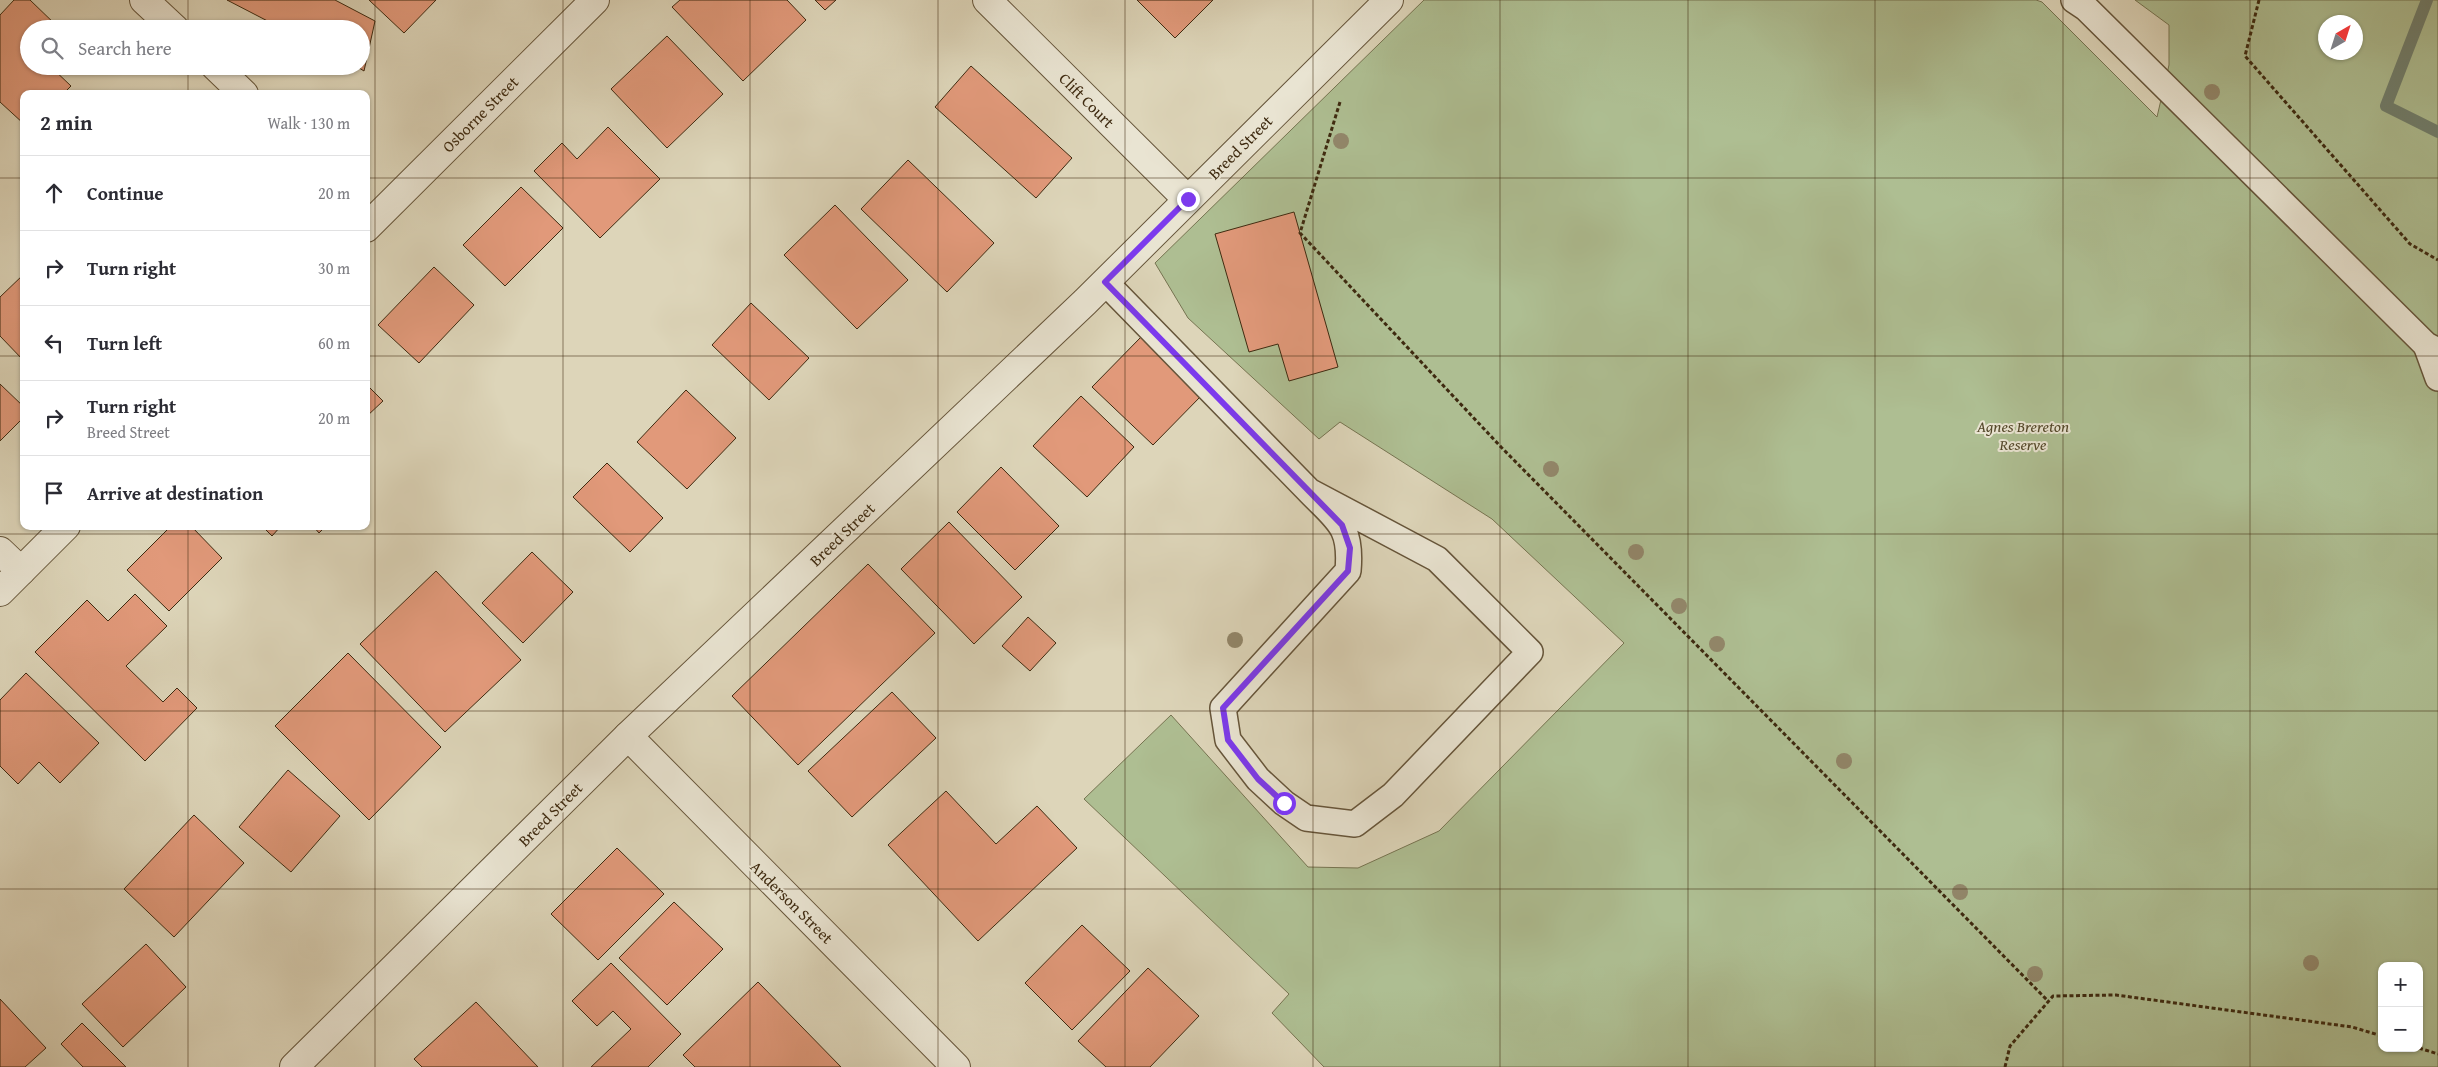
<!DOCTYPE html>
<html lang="en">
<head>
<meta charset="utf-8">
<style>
  :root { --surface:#fff; --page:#f2f2f3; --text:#2b2b33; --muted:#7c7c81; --line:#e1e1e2 }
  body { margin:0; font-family:"Gentium Book Plus",serif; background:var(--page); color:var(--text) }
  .controls { position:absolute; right:15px; bottom:15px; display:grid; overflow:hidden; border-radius:10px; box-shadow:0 1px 4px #0004 }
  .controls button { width:45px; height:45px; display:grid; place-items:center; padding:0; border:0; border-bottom:1px solid var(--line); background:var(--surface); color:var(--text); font:25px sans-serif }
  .compass { position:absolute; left:2318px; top:15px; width:45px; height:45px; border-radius:50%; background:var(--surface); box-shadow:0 1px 4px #0004; rotate:39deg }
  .stop { position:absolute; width:15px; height:15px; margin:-11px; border:4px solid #7c3aed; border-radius:50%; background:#fff }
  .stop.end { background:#7c3aed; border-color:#fff; box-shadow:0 1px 5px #0008 }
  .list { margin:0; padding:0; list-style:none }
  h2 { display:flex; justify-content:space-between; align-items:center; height:65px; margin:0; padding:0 20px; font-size:21px }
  h2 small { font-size:16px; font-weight:400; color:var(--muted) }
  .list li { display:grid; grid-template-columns:32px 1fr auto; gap:15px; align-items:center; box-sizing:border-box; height:75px; padding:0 20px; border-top:1px solid var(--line) }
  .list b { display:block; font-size:19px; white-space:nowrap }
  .list p { margin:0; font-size:16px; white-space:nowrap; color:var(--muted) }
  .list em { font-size:16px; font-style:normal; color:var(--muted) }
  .icon { flex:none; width:28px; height:28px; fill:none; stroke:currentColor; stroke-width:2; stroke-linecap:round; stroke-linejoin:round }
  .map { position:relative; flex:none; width:2438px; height:1067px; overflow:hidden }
  .search { position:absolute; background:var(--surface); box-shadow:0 1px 4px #0004; left:20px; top:20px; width:350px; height:55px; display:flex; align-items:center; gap:12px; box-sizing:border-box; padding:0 18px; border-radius:28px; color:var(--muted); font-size:19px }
  .panel { position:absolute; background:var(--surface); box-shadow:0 1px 4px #0004; left:20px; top:90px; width:350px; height:440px; border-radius:10px }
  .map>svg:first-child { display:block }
</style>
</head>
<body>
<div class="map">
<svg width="2438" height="1067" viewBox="0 0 2438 1067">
  <rect width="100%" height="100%" fill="#ddd5b9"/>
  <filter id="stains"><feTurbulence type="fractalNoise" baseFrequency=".004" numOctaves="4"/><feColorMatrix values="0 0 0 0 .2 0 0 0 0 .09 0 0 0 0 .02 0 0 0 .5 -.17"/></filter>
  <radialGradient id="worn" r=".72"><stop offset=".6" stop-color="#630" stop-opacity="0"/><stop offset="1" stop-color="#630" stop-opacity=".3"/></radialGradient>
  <path fill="#aebe92" stroke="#767451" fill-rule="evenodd" d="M1424,0H2036L2042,2L2157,117L2169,65V25L2135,0H2438V1067H1324L1272,1013L1289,994L1084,799L1171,715L1308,867L1358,868L1439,831L1624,643L1492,519L1340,422L1319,439L1188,318L1155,263ZM2326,22H2356V52H2326ZM2382,966H2419V1048H2382Z"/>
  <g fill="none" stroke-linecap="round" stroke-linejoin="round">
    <polyline stroke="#71806f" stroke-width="12" points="2427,0 2386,106 2438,132"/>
  </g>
  <g fill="#e1997a" stroke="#3e2a10">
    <polygon points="14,0 30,0 57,26 55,29 29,29 29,66 50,66 71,86 63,94 24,94 24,124 0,102 0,15"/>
    <polygon points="227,0 335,0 375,21 364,71 356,66 361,66 361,29 283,29"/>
    <polygon points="369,0 436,0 404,33"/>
    <polygon points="680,0 787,0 806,20 743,81 672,7"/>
    <polygon points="815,0 836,0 825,10"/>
    <polygon points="1137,0 1213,0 1175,38"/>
    <polygon points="667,36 723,94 667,148 611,89"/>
    <polygon points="971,66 1072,158 1036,198 935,107"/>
    <polygon points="608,127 660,179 600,238 534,171 562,143 577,159"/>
    <polygon points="908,160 994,243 947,292 861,209"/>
    <polygon points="521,187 563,228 505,286 463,245"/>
    <polygon points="835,205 908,280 857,329 784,255"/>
    <polygon points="1294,212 1338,367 1289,381 1278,344 1249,352 1215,234"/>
    <polygon points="434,267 474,305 419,363 378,325"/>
    <polygon points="24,274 24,361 0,336 0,297"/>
    <polygon points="751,303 809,358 769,400 712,345"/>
    <polygon points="1142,336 1202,395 1153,445 1092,387"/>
    <polygon points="0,384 24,407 24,417 0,441"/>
    <polygon points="366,384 383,401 366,417"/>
    <polygon points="686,390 736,438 687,489 637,442"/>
    <polygon points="1081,396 1134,447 1087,497 1033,446"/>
    <polygon points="607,463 663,518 630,552 573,497"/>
    <polygon points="1001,467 1059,526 1015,570 957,512"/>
    <polygon points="949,522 1022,597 974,644 901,569"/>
    <polygon points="171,526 191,526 222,558 169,611 127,570"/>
    <polygon points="262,526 281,526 272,536"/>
    <polygon points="313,526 326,526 319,533"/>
    <polygon points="532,552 573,592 523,643 482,603"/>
    <polygon points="868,564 935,633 798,765 732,696"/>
    <polygon points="436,571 521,660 445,732 360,644"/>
    <polygon points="135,594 167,626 126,666 163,702 177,688 197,708 145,761 35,652 87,600 108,621"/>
    <polygon points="1028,617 1056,643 1030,671 1002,646"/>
    <polygon points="348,653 441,747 369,820 275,726"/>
    <polygon points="26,673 99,743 60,783 39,762 18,784 0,766 0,700"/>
    <polygon points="892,692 936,738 852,817 808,771"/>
    <polygon points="288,770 340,816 291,872 239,827"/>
    <polygon points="946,791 996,844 1037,806 1077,848 978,941 888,845"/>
    <polygon points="194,815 244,863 174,937 124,889"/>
    <polygon points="617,848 664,894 598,960 551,914"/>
    <polygon points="674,902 723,949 667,1005 619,958"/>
    <polygon points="1082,925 1130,971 1072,1030 1025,983"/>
    <polygon points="146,944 186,987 123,1047 82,1004"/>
    <polygon points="611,963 681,1034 648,1067 591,1067 631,1029 613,1011 597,1026 572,1001"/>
    <polygon points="1148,968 1199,1016 1150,1067 1106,1067 1078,1041"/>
    <polygon points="758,982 841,1067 695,1067 683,1055"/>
    <polygon points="0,999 46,1048 25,1067 0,1067"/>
    <polygon points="476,1002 538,1067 422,1067 414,1059"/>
    <polygon points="82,1023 126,1067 83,1067 61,1044"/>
  </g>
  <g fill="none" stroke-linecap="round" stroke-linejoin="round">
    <defs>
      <g id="service">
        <polyline points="2074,0 2086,8 2426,345 2438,351"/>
        <path d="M1105,282L1309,491L1437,559L1530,652L1393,795L1355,824L1306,818L1284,803L1258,779L1228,740L1223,708L1348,571C1352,526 1338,521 1309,491"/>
        <polyline points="2426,345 2438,378"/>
      </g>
      <g id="minor">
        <polyline points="144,0 175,29"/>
        <polyline points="987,0 1187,199"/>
        <polyline points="215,66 244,94"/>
        <polyline points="366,228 595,0"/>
        <polyline points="0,551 21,571"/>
        <polyline points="0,592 66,526"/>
        <polyline points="628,736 956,1067"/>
      </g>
      <polyline id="tertiary" points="294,1067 628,736 1085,302 1389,0"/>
    </defs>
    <use href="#service" stroke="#66553a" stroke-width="28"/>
    <use href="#minor" stroke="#66553a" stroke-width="30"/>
    <use href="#tertiary" stroke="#66553a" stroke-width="30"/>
    <g stroke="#3e2a10" stroke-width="3" stroke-dasharray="4 2.5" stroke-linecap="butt">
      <polyline points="2259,0 2245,56 2410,244 2438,260"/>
      <polyline points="1340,102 1300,233 1501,447 2048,1001"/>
      <polyline points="2419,1048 2438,1054"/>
      <polyline points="2005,1067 2010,1046 2053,996 2116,995 2352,1027 2382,1036"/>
    </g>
    <use href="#service" stroke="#e9e4d2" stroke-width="25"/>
    <use href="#minor" stroke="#e9e4d2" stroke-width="28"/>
    <use href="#tertiary" stroke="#e9e4d2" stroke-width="28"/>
  </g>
  <g fill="#92876a">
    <circle cx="2212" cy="92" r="8"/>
    <circle cx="1341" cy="141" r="8"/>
    <circle cx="1551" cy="469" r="8"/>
    <circle cx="1636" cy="552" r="8"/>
    <circle cx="1679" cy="606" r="8"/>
    <circle cx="1235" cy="640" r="8"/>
    <circle cx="1717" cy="644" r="8"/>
    <circle cx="1844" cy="761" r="8"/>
    <circle cx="1960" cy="892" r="8"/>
    <circle cx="2311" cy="963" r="8"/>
    <circle cx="2035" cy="974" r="8"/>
  </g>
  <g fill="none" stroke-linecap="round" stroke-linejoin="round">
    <polyline stroke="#7c3aed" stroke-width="6" points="1188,199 1105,282 1342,525 1350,548 1348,571 1223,708 1228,740 1258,779 1284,803"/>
  </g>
  <path fill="none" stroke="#3e2a10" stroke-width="1" stroke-opacity="0.55" d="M188,0V29M375,0V1067M563,0V1067M750,0V1067M938,0V1067M1125,0V1067M1313,0V1067M1500,0V1067M1688,0V1067M1875,0V1067M2063,0V1067M2250,0V1067M188,66V94M0,178H24M366,178H2438M0,356H24M366,356H2438M188,526V1067M0,534H2438M0,711H2438M0,889H2438"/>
  <g text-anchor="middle" stroke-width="4" stroke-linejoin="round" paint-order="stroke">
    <g font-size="16" fill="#3e2a10" stroke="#e9e4d2">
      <text transform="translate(1087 100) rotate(45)" y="6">Clift Court</text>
      <text transform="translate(480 114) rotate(-45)" y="6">Osborne Street</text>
      <text transform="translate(1240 147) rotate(-45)" y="6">Breed Street</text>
      <text transform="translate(842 534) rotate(-44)" y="6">Breed Street</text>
      <text transform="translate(550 814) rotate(-45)" y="6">Breed Street</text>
      <text transform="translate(792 902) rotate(45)" y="6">Anderson Street</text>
    </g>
    <g font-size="16" font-style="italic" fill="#54482a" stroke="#e9e4d2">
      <text x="2023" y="432">Agnes Brereton<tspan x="2023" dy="18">Reserve</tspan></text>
    </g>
  </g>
  <rect width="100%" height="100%" filter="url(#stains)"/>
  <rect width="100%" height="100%" fill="url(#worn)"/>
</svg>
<div class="controls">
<button>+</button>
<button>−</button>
</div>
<svg class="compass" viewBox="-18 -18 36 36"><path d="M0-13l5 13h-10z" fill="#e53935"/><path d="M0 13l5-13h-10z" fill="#7c7c81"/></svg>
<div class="stop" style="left:1284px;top:803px"></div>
<div class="stop end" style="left:1188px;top:199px"></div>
<div class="search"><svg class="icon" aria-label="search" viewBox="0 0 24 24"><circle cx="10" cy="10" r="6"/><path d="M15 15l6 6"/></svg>Search here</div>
<section class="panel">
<h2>2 min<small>Walk · 130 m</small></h2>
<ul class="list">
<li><svg class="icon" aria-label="ahead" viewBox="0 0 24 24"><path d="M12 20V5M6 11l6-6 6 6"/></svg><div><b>Continue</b></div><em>20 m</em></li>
<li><svg class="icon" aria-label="right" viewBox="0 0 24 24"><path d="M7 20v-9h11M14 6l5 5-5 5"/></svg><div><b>Turn right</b></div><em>30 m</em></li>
<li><svg class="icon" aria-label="left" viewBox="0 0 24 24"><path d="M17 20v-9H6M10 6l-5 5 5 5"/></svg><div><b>Turn left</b></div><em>60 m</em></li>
<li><svg class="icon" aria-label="right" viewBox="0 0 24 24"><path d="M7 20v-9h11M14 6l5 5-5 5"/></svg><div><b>Turn right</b><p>Breed Street</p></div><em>20 m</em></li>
<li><svg class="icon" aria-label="arrive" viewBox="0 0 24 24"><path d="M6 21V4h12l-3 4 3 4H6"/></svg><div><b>Arrive at destination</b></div></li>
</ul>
</section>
</div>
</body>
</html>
